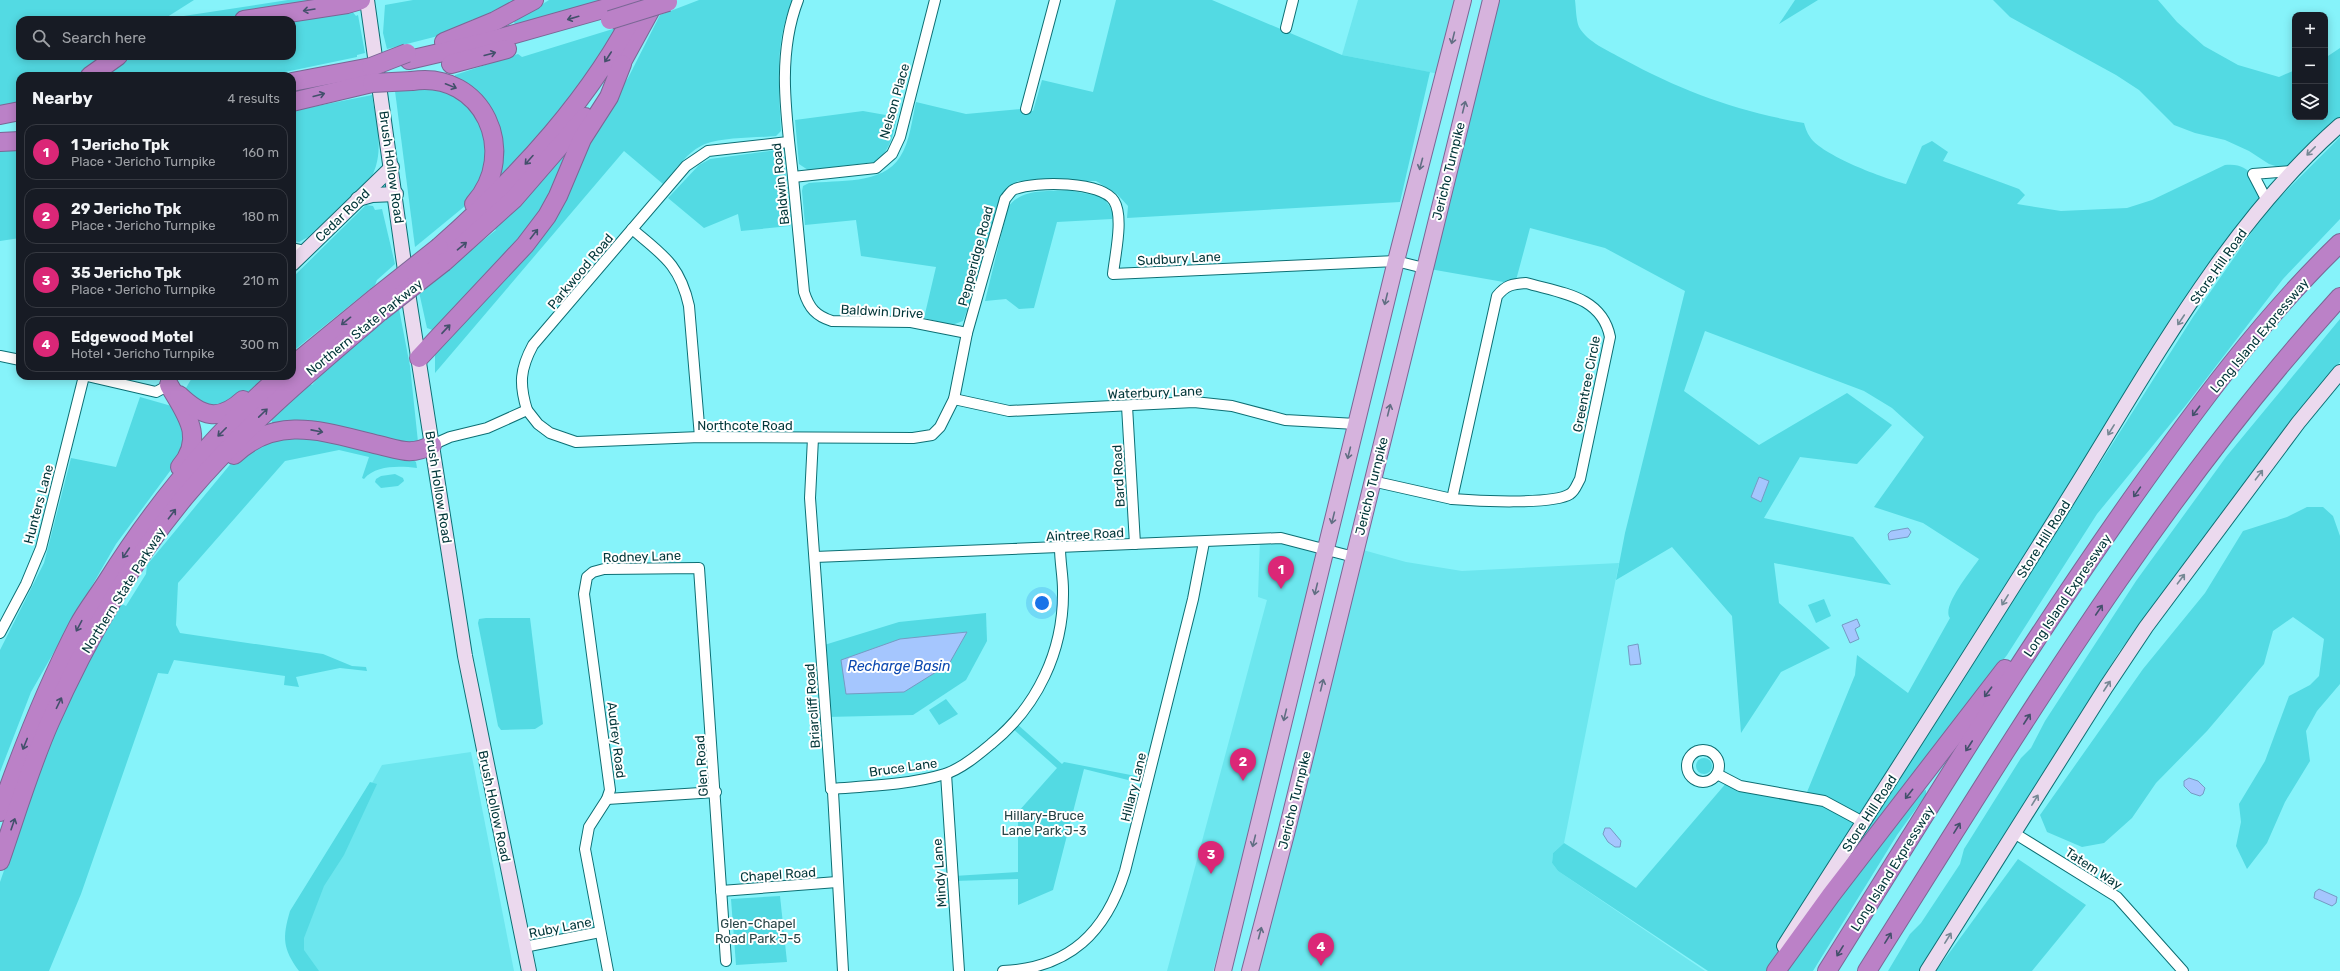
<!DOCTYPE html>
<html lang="en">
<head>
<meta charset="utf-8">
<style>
  :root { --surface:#171b24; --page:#242831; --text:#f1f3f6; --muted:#9ea1a6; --line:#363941; --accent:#db2777 }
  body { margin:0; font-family:Rubik,sans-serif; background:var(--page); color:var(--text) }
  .controls { position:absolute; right:12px; top:12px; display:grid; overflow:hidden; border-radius:8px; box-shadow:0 2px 10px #0003 }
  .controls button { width:36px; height:36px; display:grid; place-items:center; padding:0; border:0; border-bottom:1px solid var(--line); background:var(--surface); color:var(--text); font:20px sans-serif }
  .you { position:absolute; left:1042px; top:603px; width:14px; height:14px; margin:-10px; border:3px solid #fff; border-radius:50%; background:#1a73e8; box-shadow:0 0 0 6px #1a73e833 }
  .badge { display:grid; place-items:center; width:26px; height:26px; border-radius:50%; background:var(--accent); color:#fff; font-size:13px; font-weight:700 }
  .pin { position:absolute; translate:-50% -33px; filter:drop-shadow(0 1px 2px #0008) }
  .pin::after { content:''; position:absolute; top:21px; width:14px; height:12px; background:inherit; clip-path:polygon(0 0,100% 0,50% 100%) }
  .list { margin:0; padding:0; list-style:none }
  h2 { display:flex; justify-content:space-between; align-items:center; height:52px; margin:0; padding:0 16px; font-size:17px }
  h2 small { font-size:13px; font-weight:400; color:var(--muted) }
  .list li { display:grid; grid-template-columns:26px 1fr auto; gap:12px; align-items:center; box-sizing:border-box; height:56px; margin:0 8px 8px; padding:0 8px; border:1px solid var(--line); border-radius:12px }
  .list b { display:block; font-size:15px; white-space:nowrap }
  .list p { margin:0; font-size:13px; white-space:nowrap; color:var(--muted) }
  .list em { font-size:13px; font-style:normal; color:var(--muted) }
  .icon { flex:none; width:22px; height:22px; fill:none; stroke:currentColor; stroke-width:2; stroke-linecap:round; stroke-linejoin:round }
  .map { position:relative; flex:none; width:2340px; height:971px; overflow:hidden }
  .search { position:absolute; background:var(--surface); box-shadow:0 2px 10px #0003; left:16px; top:16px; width:280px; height:44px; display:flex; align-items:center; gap:10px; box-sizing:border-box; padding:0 14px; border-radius:12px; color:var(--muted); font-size:15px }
  .panel { position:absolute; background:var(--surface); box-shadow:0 2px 10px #0003; left:16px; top:72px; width:280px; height:308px; border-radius:12px }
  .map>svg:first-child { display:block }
</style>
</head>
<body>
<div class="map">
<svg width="2340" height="971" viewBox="0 0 2340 971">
  <rect width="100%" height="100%" fill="#86f3fa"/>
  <g fill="#6ce6ee">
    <polygon points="1358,0 1457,0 1439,74 1342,55"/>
    <polygon points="1260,539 1325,551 1213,971 1167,971 1267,600 1258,597"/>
    <polygon points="1356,548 1406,562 1462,571 1619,563 1564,843 1553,853 1552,863 1558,871 1705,971 1245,971"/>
    <polygon points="471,752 514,971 312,971 298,956 307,900 382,765"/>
  </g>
  <g fill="#53dae3">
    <polygon points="0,0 194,0 164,19 288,0 335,0 215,20 20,20 20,56 108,56 80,76 20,76 20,105 0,110"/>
    <polygon points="413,0 518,0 484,19 474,19 438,36 387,49 383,33 385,5"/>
    <polygon points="549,0 605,0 516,27 514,22"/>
    <path d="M699,0H793C774,39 779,88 781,131L776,136C755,138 724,137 705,144C688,151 675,170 663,184L624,151L435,373V353L581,155L609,105L628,78L660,15Z"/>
    <path d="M1116,0H1212L1342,55L1430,72L1400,202L1127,218L1128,206L1117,194L1096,181H1018L1009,186L1000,197L972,297L963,321L952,325L924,318L936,267L861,256L856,220L805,225L802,191L803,186L809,183C837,180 883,185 900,157C910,142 912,119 916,102L966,114L1021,109L1033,111L1042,80L1093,92Z"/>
    <path d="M1491,0H1575C1576,8 1576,20 1579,27C1587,42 1609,51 1623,59C1684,92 1736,111 1804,123C1805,127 1807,133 1810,137C1821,155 1885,179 1906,184L1922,146L1932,141L1948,152L1943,161L2019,189L2025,195L2017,204L2061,211L2127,208L2152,200L2225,165C2251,162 2255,180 2266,199L1768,971H1708L1558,871L1552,863L1553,853L1564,843L1636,888L1728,781L1805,797L1855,675L1857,655L1908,693L1950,618C1941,607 1971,571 1979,559L1923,523L1874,507L1924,437L1892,408L1864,391L1705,331L1684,391L1759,445L1847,393L1892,425L1857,464L1800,457L1764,518L1853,537L1891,585L1774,563L1779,603L1830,648L1781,672L1741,733L1732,616L1672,547L1616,580L1625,533L1685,291L1605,248L1530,228L1515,284L1424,268Z"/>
    <polygon points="1795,0 1818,0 1779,24"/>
    <polygon points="1993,0 2158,0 2177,22 2204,46 2238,65 2279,77 2295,70 2295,117 2325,117 2325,58 2340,48 2340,125 2291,171 2269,164 2249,151 2225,140 2195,133 2174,125 2139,90 2116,75 2010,17"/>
    <polygon points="351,10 356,16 358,15 365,53 357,55 357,57 266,76 99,76 130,56 292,56 292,20"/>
    <path d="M616,28L613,38L571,102L493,191C511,145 502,101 455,78V75L518,54L522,57Z"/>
    <polygon points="432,86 460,96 478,111 491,164 465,206 415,247 395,91"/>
    <path d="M372,95C376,122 385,151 372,176L308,237L299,242L292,241V111Z"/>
    <path d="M863,111L897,117C893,135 891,150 875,162L808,170L799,164L795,120Z"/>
    <polygon points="2340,137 2340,219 2283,279 2186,405 2097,514 2007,655 1871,832 1867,830 2193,317 2267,210"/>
    <polygon points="577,139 541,217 435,331 427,328 419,292 496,230 494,228 524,200"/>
    <polygon points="20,147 20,238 0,241 0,149"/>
    <polygon points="777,150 784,156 790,226 741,231 738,214 704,228 668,198 699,165 710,159"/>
    <path d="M1068,190L1103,197L1113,211L1112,219L1057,222L1034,308L1019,309L1006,299L985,301L1008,207C1022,188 1046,192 1068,190Z"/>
    <polygon points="366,205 373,206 375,210 382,209 395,264 377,280 375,285 292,352 292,278"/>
    <polygon points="399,309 410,366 418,442 412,447 273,426 271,418 309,383 312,385 328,367"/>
    <polygon points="2340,319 2340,362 2289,422 2119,652 1921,971 1888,971 1910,934 1921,923 1960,864 1964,849 2021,758 2031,748 2045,721 2136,581 2226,457"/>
    <polygon points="193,376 265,376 241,399 216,410 192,400 186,388"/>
    <polygon points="140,397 175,407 190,432 176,463 116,544 31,692 0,772 0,650 44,563 71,458 116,467"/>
    <path d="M309,435L410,458L416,462L417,468C399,466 376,465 364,479L362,478L369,457L339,450L285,461L178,583L176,625L180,633L323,654L352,666L366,667L367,671L340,668L296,677L299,687L284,685L285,676L174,660L168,674L158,673L81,894L49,971H0V882L34,784L65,709L87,661L120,603L126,606L146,574L147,565L233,461L255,445Z"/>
    <polygon points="395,474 403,478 404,481 398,486 381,488 375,482 376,479 381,476"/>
    <polygon points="2307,507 2323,507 2333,516 2340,536 2340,684 2317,711 2306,731 2310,761 2285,802 2267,843 2247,869 2236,846 2241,822 2239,804 2265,761 2289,696 2310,685 2319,676 2324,639 2293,617 2273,631 2264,664 2207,731 2156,783 2132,818 2104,843 2082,847 2047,832 2040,815 2143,669 2205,593 2243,531 2287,517"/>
    <polygon points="1824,599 1831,616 1816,623 1808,605"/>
    <polygon points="986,613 987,641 966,680 913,715 826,717 821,646 899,622"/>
    <polygon points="486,618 530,618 543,724 535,729 501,730 498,726 478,623 479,619"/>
    <polygon points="946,699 958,714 939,725 929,710"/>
    <polygon points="1017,724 1062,764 1064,762 1141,777 1140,783 1084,769 1053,890 1018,905 1018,879 954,881 954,876 1018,872 1018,812 1057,768 1012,728"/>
    <circle cx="1704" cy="766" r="8"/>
    <path d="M370,782L377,784L344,855L324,886L304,938V950L319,971H299C283,949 282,938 290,911Z"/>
    <polygon points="1926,790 1926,795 1897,835 1813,971 1784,971 1922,791"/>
    <polygon points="2018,859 2086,905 2032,971 1936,971"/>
    <polygon points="780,896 787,962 736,965 731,899"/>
  </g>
  <g fill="#a5c6fe" stroke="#749bc3">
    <polygon points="1759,477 1769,481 1761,502 1751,497"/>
    <polygon points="1908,528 1911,532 1908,537 1889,540 1888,534 1891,531"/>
    <polygon points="1857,619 1860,626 1855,629 1859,639 1850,643 1842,625"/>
    <polygon points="967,632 949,664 904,692 846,694 841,660 900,639"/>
    <polygon points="1638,644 1641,664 1630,665 1628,646"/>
    <polygon points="2189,778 2198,781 2205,788 2203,794 2200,796 2191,793 2184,786 2184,781"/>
    <polygon points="1610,828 1621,841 1620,847 1615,847 1608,842 1603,834 1605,828"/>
    <polygon points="2319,889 2337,897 2336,903 2332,906 2314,898 2315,892"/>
  </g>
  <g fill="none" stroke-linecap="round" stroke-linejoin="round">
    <defs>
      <g id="street">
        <path d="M798,0C776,57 787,119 793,177C797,215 800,254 804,292C809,308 816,316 832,321L911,322L967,333"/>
        <polyline points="1286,28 1293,0"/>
        <polyline points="1026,109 1055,0"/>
        <polyline points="793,177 876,168 892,154 900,137 935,0"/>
        <polyline points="2266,199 2253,174 2291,171"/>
        <path d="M632,229C663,255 680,265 689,306L700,437"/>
        <polyline points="292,248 305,251"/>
        <path d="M1526,283C1561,293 1602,296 1610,337L1580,479C1577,484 1575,491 1570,494C1553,505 1475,501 1452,499L1497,296C1506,285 1512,284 1526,283Z"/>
        <polyline points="0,356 20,360"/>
        <polyline points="87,376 156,392 169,385 165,376"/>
        <polyline points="954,399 1009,411 1194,402 1232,406 1285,420 1356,424"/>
        <polyline points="1127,406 1135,544"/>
        <path d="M527,410L538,424L550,433L576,442L700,437L913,438L932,435L940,427L954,399L967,333L1005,199C1008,196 1011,190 1015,189C1036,181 1101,181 1114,201C1124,217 1115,255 1113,274L1396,261L1424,268"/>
        <polyline points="813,438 810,498 831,789 833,792 843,971"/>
        <path d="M432,445L450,437L487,428L527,410C519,384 520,369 533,345L686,166L708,151L788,142"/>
        <polyline points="1372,481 1452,499"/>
        <polyline points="815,557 1281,538 1354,557"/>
        <polyline points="0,633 26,584 41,548 84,376"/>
        <circle cx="1703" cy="766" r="16"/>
        <polyline points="946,774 959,971"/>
        <polyline points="1717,774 1740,786 1824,801 1863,822"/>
        <path d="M831,789C868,786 909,785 945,774C961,769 978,755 991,744C1037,707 1064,651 1063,590C1063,576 1060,562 1060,548"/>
        <polyline points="607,799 716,792"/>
        <polyline points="2014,833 2117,897 2183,971"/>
        <polyline points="721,891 837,882"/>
        <polyline points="524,947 600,932"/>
        <polyline points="608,971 585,849 589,827 607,799 610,790 584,594 587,577 593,572 604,569 699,568 726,961"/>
        <path d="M1003,971C1070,968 1106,932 1125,871L1193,599L1204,542"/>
      </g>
      <g id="secondary">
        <polyline points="367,0 409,299 465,656 529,971"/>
        <polyline points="358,199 372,195 396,194"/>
        <polyline points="292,264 392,167"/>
        <path d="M1784,946C1879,797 1975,649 2068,499C2148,371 2226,225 2340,125"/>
        <polyline points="1927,971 2106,687 2146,627 2298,423 2340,372"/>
      </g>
      <g id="primary">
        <polyline points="1223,971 1396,261 1463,0"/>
        <polyline points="1250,971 1286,834 1491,0"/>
      </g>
      <g id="highway">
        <polyline points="244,20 347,4 361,0"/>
        <polyline points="444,42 495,21 534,0"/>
        <polyline points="409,60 486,42 635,0"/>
        <polyline points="451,64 507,49"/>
        <polyline points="616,73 656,0"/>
        <polyline points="90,76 118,56"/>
        <path d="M412,81C483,70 520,153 474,204"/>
        <polyline points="292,82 371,67"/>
        <polyline points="292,102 372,83"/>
        <polyline points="0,115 20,111"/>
        <polyline points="0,142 20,141"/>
        <path d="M439,247C518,177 594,96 641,0"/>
        <polyline points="444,262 514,199 585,117"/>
        <polyline points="419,358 525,245 547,216 558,196 582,139 609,97 622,64"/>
        <polyline points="292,366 376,297"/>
        <path d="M169,385C185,413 206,437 180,467"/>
        <path d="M179,395C202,417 219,422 243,400"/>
        <path d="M234,455C278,413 327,433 379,445C400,450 411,456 432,445"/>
        <path d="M0,812C22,749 47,686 78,626C86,611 97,597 106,583C154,506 212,436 280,376"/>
        <path d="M0,861C16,815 30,767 50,722C86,641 131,560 189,492C246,425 313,369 380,312"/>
        <polyline points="1776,971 1831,895 2005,669"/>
        <path d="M1827,971C1926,813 2023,653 2131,500C2194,411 2261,319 2340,243"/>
        <path d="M1867,971C2013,740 2155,500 2340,297"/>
      </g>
    </defs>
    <use href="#street" stroke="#0d6f74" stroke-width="12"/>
    <use href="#secondary" stroke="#0d6f74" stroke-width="16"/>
    <use href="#primary" stroke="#7a6795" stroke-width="18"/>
    <use href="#highway" stroke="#7a6795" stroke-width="20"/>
    <use href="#street" stroke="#fff" stroke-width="10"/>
    <use href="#secondary" stroke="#ebd9ee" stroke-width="14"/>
    <use href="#primary" stroke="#d6b3dd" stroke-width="16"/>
    <use href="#highway" stroke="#bb81c7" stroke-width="18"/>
    <defs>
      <g id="highway-bridge">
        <polyline points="610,20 668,2"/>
        <polyline points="371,67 407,53"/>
        <polyline points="372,83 412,81"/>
        <polyline points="376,297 439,247"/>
        <polyline points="380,312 444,262"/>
      </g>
    </defs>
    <use href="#highway-bridge" stroke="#7a6795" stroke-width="20" stroke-linecap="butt"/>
    <use href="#highway-bridge" stroke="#bb81c7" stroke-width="18"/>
  </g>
  <defs><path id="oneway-shaft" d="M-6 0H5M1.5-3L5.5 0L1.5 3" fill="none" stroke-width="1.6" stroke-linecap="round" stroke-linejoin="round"/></defs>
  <g stroke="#43506b">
    <use href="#oneway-shaft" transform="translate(309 10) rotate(171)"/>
    <use href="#oneway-shaft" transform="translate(573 18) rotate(164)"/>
    <use href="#oneway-shaft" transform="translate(490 54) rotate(-15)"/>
    <use href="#oneway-shaft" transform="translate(608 57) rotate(123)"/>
    <use href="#oneway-shaft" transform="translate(451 86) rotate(22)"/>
    <use href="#oneway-shaft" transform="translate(319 95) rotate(-15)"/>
    <use href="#oneway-shaft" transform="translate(529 160) rotate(132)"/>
    <use href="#oneway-shaft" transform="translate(534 234) rotate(-52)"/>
    <use href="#oneway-shaft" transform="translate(462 246) rotate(-40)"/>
    <use href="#oneway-shaft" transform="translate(346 321) rotate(141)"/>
    <use href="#oneway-shaft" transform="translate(446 329) rotate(-47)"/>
    <use href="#oneway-shaft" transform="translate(2196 411) rotate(127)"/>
    <use href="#oneway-shaft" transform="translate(263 413) rotate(-44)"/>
    <use href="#oneway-shaft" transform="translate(317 431) rotate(11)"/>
    <use href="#oneway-shaft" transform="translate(222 432) rotate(135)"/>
    <use href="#oneway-shaft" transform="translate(2137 492) rotate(125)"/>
    <use href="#oneway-shaft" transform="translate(172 514) rotate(-53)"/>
    <use href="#oneway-shaft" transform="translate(126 553) rotate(124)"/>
    <use href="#oneway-shaft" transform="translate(2099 610) rotate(-56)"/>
    <use href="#oneway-shaft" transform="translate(79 626) rotate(118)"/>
    <use href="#oneway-shaft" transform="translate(1988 692) rotate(127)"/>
    <use href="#oneway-shaft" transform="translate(59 703) rotate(-64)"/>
    <use href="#oneway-shaft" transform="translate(2027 719) rotate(-57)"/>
    <use href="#oneway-shaft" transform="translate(25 744) rotate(112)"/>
    <use href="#oneway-shaft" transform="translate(1969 746) rotate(123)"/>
    <use href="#oneway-shaft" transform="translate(1909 794) rotate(128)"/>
    <use href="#oneway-shaft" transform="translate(13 824) rotate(-71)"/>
    <use href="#oneway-shaft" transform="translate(1957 828) rotate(-58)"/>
    <use href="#oneway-shaft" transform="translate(1888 938) rotate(-58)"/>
    <use href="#oneway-shaft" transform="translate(1840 951) rotate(122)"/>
  </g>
  <g stroke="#616e83">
    <use href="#oneway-shaft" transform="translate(1453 38) rotate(104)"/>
    <use href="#oneway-shaft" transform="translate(1464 107) rotate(-76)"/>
    <use href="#oneway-shaft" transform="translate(1421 164) rotate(105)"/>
    <use href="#oneway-shaft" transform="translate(1386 299) rotate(104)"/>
    <use href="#oneway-shaft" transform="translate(1389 410) rotate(-76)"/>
    <use href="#oneway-shaft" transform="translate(1349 453) rotate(104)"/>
    <use href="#oneway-shaft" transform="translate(1333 518) rotate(104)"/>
    <use href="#oneway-shaft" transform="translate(1316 589) rotate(104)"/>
    <use href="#oneway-shaft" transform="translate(1322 685) rotate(-76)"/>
    <use href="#oneway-shaft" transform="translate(1285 715) rotate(104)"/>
    <use href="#oneway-shaft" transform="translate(1254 841) rotate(104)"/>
    <use href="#oneway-shaft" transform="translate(1260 933) rotate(-75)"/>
  </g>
  <g stroke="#768894">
    <use href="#oneway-shaft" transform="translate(2311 151) rotate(135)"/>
    <use href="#oneway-shaft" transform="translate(2181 320) rotate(124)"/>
    <use href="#oneway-shaft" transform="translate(2111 430) rotate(122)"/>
    <use href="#oneway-shaft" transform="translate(2259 475) rotate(-53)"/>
    <use href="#oneway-shaft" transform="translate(2181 579) rotate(-53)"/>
    <use href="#oneway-shaft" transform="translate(2005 600) rotate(122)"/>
    <use href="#oneway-shaft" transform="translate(2107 686) rotate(-57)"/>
    <use href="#oneway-shaft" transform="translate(2035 800) rotate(-58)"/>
    <use href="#oneway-shaft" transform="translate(1948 938) rotate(-58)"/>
  </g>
  <g text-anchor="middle" stroke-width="4" stroke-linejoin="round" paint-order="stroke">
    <g font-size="13" fill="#023639" stroke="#fff">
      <text transform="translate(894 101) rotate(-74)" y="5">Nelson Place</text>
      <text transform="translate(392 167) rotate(82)" y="5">Brush Hollow Road</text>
      <text transform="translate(1448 171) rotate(-76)" y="5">Jericho Turnpike</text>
      <text transform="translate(780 184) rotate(-96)" y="5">Baldwin Road</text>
      <text transform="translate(342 215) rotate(-44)" y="5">Cedar Road</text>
      <text transform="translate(975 256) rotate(-75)" y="5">Pepperidge Road</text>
      <text transform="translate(1179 258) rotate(-3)" y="5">Sudbury Lane</text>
      <text transform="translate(2218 266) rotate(-55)" y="5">Store Hill Road</text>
      <text transform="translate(580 271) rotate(-50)" y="5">Parkwood Road</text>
      <text transform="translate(882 311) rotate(3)" y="5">Baldwin Drive</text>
      <text transform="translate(364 327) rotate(-39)" y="5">Northern State Parkway</text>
      <text transform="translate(2259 335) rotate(-50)" y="5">Long Island Expressway</text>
      <text transform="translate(1586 384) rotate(-79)" y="5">Greentree Circle</text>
      <text transform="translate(1155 392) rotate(-2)" y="5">Waterbury Lane</text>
      <text x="745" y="430">Northcote Road</text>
      <text transform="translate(1118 476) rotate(-93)" y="5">Bard Road</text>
      <text transform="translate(1371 486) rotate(-76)" y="5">Jericho Turnpike</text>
      <text transform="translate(439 487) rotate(81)" y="5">Brush Hollow Road</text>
      <text transform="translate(38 504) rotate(-75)" y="5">Hunters Lane</text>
      <text transform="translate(1085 534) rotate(-3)" y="5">Aintree Road</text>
      <text transform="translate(2043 539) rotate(-58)" y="5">Store Hill Road</text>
      <text transform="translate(642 556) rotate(-2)" y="5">Rodney Lane</text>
      <text transform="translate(123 590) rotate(-58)" y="5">Northern State Parkway</text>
      <text transform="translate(2067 595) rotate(-56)" y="5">Long Island Expressway</text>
      <text transform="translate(812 706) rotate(-94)" y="5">Briarcliff Road</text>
      <text transform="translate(617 740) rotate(83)" y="5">Audrey Road</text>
      <text transform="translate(701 766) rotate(-94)" y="5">Glen Road</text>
      <text transform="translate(903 767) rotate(-8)" y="5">Bruce Lane</text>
      <text transform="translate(1133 787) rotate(-76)" y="5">Hillary Lane</text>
      <text transform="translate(1294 800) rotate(-76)" y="5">Jericho Turnpike</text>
      <text transform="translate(495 806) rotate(78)" y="5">Brush Hollow Road</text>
      <text transform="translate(1869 813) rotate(-57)" y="5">Store Hill Road</text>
      <text transform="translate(1892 868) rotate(-58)" y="5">Long Island Expressway</text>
      <text transform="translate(2094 868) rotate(33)" y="5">Tatem Way</text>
      <text transform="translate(939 873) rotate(-94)" y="5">Mindy Lane</text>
      <text transform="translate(778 874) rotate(-4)" y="5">Chapel Road</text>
      <text transform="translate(560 927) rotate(-11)" y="5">Ruby Lane</text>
    </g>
    <g font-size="13" fill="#274446" stroke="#fff">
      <text x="1044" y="820">Hillary-Bruce<tspan x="1044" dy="15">Lane Park J-3</tspan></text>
      <text x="758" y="928">Glen-Chapel<tspan x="758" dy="15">Road Park J-5</tspan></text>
    </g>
    <g font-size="14" font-style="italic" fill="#0b48b0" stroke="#fff">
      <text x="899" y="671">Recharge Basin</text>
    </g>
  </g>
</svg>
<div class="controls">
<button>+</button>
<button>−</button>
<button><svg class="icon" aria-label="layers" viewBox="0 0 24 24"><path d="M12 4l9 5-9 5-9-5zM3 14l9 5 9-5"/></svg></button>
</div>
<div class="you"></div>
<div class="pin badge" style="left:1281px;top:589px">1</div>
<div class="pin badge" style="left:1243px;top:781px">2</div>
<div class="pin badge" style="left:1211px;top:874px">3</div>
<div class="pin badge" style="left:1321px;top:966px">4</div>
<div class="search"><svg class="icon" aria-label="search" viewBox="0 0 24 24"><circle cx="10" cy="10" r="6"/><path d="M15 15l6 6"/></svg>Search here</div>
<section class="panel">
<h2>Nearby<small>4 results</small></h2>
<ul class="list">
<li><span class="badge">1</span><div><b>1 Jericho Tpk</b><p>Place · Jericho Turnpike</p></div><em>160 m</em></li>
<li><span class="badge">2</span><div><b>29 Jericho Tpk</b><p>Place · Jericho Turnpike</p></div><em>180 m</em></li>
<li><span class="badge">3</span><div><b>35 Jericho Tpk</b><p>Place · Jericho Turnpike</p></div><em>210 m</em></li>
<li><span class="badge">4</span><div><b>Edgewood Motel</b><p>Hotel · Jericho Turnpike</p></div><em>300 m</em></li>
</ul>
</section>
</div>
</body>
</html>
